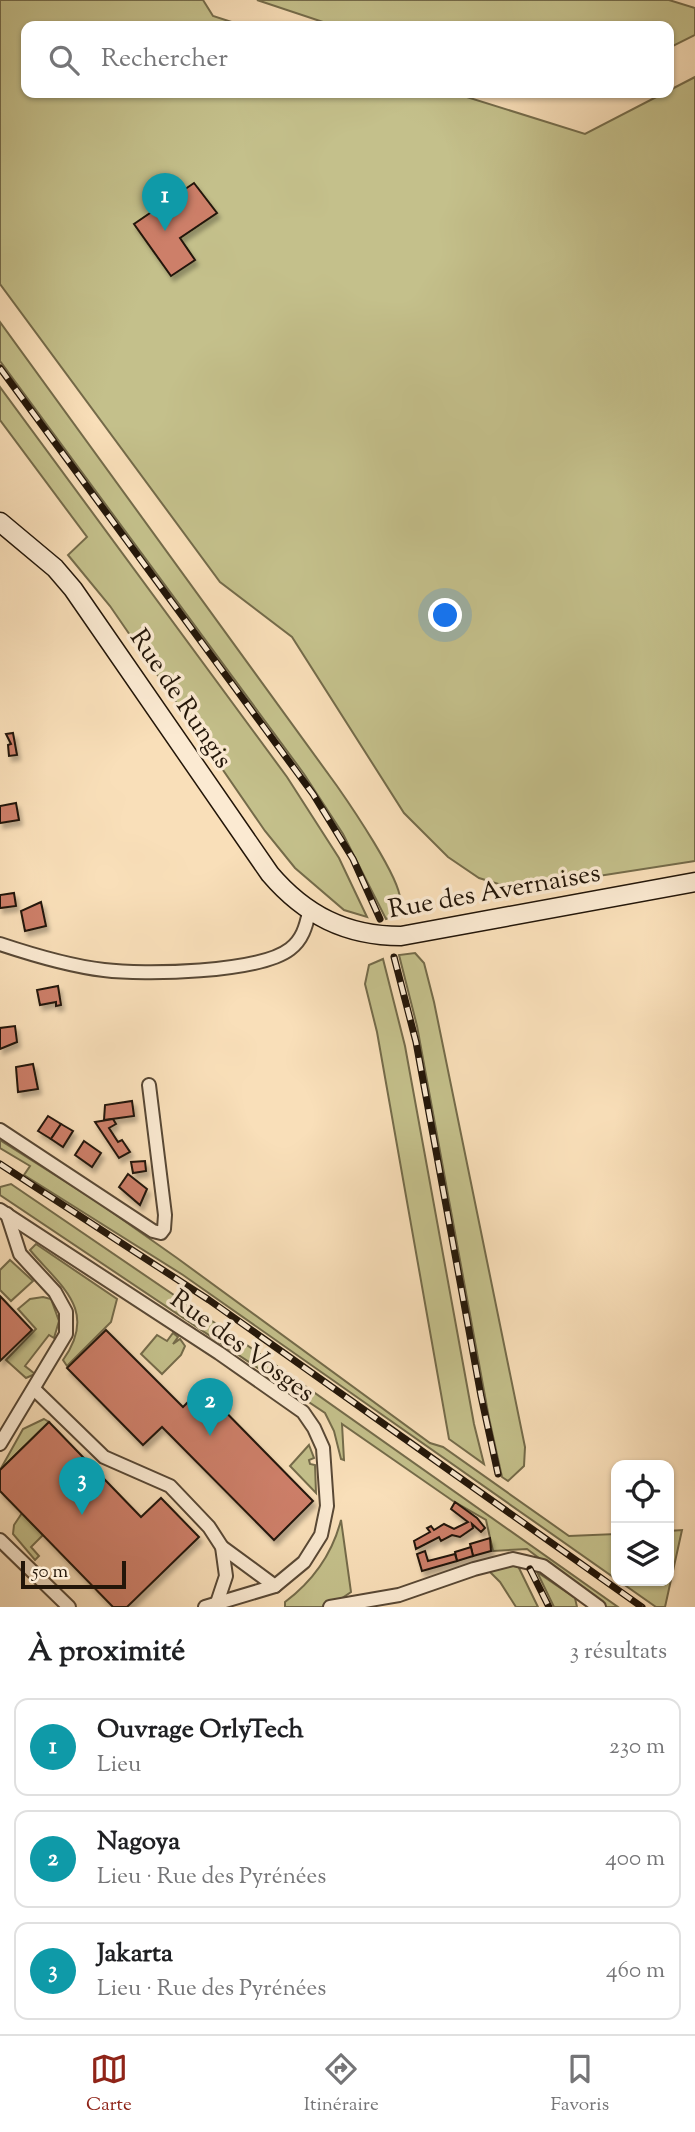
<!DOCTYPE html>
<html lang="fr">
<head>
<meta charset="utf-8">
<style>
  :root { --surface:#fff; --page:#f2f2f2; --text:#202124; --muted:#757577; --line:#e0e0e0; --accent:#8f2418 }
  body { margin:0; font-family:"Sorts Mill Goudy",serif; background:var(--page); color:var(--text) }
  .controls { position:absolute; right:21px; bottom:21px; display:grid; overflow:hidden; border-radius:14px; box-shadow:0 2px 5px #0004 }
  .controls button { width:63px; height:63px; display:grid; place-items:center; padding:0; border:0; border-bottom:2px solid var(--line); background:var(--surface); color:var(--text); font:35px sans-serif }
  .scale { position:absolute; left:21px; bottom:18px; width:105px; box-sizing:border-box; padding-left:7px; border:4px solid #231609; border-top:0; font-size:19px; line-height:24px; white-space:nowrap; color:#231609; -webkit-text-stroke:5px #fbead2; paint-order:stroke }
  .you { position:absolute; left:446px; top:616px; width:24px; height:24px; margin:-18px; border:5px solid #fff; border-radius:50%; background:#1a73e8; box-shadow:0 0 0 10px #1a73e833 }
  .badge { display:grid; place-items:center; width:46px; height:46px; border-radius:50%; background:var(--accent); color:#fff; font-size:23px; font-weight:700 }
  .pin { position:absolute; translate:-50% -58px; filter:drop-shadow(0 2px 4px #0008) }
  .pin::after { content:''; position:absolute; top:37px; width:24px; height:21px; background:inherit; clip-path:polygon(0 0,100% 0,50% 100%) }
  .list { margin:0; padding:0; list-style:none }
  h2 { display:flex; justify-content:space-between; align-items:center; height:91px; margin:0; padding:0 28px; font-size:30px }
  h2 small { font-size:23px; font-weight:400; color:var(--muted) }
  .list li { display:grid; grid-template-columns:46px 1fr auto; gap:21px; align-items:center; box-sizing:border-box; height:98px; margin:0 14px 14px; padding:0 14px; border:2px solid var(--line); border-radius:14px }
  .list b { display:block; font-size:26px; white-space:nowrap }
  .list p { margin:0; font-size:23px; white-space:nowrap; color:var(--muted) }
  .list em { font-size:23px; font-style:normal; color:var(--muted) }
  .icon { flex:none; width:38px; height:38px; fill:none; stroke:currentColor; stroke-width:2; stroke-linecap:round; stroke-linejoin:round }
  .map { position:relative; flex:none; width:695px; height:1607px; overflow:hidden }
  .search { position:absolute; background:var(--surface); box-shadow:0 2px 5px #0004; left:21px; right:21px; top:21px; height:77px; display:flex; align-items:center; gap:18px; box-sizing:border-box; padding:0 24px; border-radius:14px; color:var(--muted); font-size:26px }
  .sheet { height:427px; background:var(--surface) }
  nav { display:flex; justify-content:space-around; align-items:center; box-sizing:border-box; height:98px; border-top:2px solid var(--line); background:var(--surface); font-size:19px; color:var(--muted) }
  nav a { display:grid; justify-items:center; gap:4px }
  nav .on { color:var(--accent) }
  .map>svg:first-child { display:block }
</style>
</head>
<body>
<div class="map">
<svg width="695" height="1607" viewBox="0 0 695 1607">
  <defs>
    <filter id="shadow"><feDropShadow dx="3" dy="5" stdDeviation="2" flood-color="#0004"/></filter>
  </defs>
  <rect width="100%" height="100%" fill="#f9dfb9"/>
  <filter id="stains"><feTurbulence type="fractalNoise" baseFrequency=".00286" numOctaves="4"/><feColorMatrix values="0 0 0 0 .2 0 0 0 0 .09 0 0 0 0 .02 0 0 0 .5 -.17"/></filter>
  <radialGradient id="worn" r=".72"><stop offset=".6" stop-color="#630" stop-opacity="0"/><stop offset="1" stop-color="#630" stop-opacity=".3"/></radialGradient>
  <g fill="#c4c08b" stroke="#746b4a" stroke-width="2">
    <polygon points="0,0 203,0 213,16 244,26 26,26 26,93 454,93 585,134 695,77 695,861 515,889 479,878 448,857 404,813 292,637 220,582 0,284"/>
    <polygon points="257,0 669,0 695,8 695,35 669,48 669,26 335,26"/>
    <path d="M0,322L337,786C351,806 400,878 400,899C401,910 395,915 386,919L343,834L304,774L0,361Z"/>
    <polygon points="0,387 287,777 339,858 367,917 344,910 295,868 265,831 110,606 68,555 87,537 0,420"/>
    <polygon points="415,953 424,963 434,1002 525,1447 524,1466 508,1481 502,1477 489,1418 417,1026 399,955"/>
    <polygon points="383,959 405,1046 474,1424 484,1464 449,1439 377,1032 365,984 369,965"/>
    <polygon points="0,1140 99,1203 177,1258 430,1443 443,1447 569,1536 616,1534 616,1579 183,1275 24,1175 30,1166 0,1148"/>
    <polygon points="11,1184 237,1338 618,1607 604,1607 527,1549 493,1551 486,1520 453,1501 342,1424 344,1460 341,1459 334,1431 325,1413 0,1195 0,1187"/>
    <path d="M36,1244L117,1299L111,1322L67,1366L63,1360C99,1310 60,1286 30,1250Z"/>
    <polygon points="10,1260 33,1281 11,1301 0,1290 0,1270"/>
    <polygon points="43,1297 51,1299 59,1321 54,1338 49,1335 25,1366 35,1374 26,1378 6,1360 36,1329 18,1309 30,1299"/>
    <polygon points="173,1333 178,1337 173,1344 180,1339 185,1346 181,1355 162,1374 141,1354 157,1335 167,1341"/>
    <polygon points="44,1419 49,1422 0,1470 23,1429"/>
    <polygon points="309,1445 314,1458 309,1460 310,1464 315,1465 316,1493 290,1466"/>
    <polygon points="22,1513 43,1535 31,1547 39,1556 35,1560 13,1534 14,1525"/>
    <path d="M341,1520L351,1592L329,1607H285V1602C313,1581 332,1555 341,1520Z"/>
    <polygon points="682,1530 665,1607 656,1607 619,1581 669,1581 669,1531"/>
    <polygon points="496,1563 518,1566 538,1607 516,1607 500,1582 486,1568"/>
    <polygon points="537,1572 575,1598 577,1607 554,1607"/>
  </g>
  <g fill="#cd7f69" stroke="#231609" stroke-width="2" filter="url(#shadow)">
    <polygon points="194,183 217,213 180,238 195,260 171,276 134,224"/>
    <polygon points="13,733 17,755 9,756 8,745 11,744 6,734"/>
    <polygon points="16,803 19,820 0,823 0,806"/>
    <polygon points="14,893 16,906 0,908 0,895"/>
    <polygon points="41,902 46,926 25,931 21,911"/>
    <polygon points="58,986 61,1005 56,1006 56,1002 40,1005 37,990"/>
    <polygon points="15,1026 17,1042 0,1049 0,1028"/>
    <polygon points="33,1064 38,1089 18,1092 16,1067"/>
    <polygon points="132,1101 134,1116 104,1120 105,1105"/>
    <polygon points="48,1116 61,1124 51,1139 38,1131"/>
    <polygon points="113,1119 116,1124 109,1128 118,1142 122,1140 130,1152 119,1158 95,1122"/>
    <polygon points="61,1124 73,1131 63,1147 51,1139"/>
    <polygon points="84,1141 101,1153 92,1167 75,1155"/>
    <polygon points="145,1161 146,1171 133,1173 131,1162"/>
    <polygon points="128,1174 147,1189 140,1205 119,1187"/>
    <polygon points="0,1296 32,1330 0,1361"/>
    <polygon points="106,1330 183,1407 202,1388 313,1501 274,1540 162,1427 143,1445 67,1368"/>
    <polygon points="49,1422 141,1517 161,1498 199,1537 127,1607 113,1607 0,1491 0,1470"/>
    <polygon points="455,1502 477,1518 485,1528 481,1532 472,1524 473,1528 460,1537 452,1535 441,1541 439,1537 416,1549 414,1541 430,1532 427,1528 431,1526 434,1530 444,1524 454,1529 468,1522 451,1509"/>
    <polygon points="490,1538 491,1551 473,1556 470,1544"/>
    <polygon points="471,1547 473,1556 457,1561 455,1552"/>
    <polygon points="425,1551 428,1561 455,1554 457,1561 422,1571 417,1554"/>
  </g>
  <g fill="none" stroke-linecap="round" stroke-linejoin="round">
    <defs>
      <g id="street">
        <path d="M0,944C33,955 69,966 104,970C143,975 259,973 290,949C302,940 306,927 309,912"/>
        <polyline points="0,1130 153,1231 161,1233 164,1229 165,1215 149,1085"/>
        <polyline points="0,1210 219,1353 303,1412 314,1428 323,1448 327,1506 321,1535 304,1562 275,1586 205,1607"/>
        <polyline points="35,1390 104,1457 170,1486 209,1527 222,1547 226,1576 217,1603"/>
        <polyline points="0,1444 66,1334 66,1312 55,1292 20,1254 7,1214"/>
        <polyline points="0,1540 69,1607"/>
        <polyline points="222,1547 275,1586"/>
        <polyline points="330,1607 399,1595 474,1569 513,1559 543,1566 599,1607"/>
      </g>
      <path id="secondary" d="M0,522L55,568L73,589L270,874C305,915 346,936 401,936L695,882"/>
    </defs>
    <use href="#street" stroke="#584835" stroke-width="16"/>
    <use href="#secondary" stroke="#231609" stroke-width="21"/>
    <use href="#street" stroke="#fbead2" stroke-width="12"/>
    <use href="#secondary" stroke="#fbead2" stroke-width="18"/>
    <defs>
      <g id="rail">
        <polyline points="0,368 313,794 353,859 380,919"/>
        <polyline points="394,957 416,1042 481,1396 498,1474"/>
        <polyline points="0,1164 209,1300 642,1607"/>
        <polyline points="530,1569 549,1607"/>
      </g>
    </defs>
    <use href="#rail" stroke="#231609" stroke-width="7"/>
    <use href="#rail" stroke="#fbead2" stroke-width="4.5" stroke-dasharray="13" stroke-linecap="butt"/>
  </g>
  <g text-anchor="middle" stroke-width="7" stroke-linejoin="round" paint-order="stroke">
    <g font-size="26" fill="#231609" stroke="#fbead2">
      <text transform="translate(182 698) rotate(56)" y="9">Rue de Rungis</text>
      <text transform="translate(494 890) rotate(-10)" y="9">Rue des Avernaises</text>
      <text transform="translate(243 1345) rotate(36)" y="9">Rue des Vosges</text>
    </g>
  </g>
  <rect width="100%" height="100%" filter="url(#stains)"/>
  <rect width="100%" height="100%" fill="url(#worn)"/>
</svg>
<div class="controls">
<button><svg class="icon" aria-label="locate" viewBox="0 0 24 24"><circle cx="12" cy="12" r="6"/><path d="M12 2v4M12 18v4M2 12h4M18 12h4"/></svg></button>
<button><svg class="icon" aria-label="layers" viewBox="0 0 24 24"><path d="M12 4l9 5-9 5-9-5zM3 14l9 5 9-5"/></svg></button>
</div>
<div class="scale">50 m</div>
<div class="you"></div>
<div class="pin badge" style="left:165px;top:231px;background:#0f9aa8">1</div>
<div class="pin badge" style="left:210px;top:1436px;background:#0f9aa8">2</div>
<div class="pin badge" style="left:82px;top:1515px;background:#0f9aa8">3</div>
<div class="search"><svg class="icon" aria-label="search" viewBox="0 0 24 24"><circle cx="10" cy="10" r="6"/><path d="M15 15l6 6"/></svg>Rechercher</div>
</div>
<section class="sheet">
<h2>À proximité<small>3 résultats</small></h2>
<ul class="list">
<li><span class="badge" style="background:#0f9aa8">1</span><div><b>Ouvrage OrlyTech</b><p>Lieu</p></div><em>230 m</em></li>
<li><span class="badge" style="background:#0f9aa8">2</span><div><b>Nagoya</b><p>Lieu · Rue des Pyrénées</p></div><em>400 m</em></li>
<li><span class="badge" style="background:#0f9aa8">3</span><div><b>Jakarta</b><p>Lieu · Rue des Pyrénées</p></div><em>460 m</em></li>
</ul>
</section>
<nav>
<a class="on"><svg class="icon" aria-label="map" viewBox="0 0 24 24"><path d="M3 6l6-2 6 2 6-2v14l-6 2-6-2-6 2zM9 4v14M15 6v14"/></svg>Carte</a>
<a><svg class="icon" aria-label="directions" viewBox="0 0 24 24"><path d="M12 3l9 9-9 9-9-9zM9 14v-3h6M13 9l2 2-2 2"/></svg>Itinéraire</a>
<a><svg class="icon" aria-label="saved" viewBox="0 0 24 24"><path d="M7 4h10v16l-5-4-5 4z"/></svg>Favoris</a>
</nav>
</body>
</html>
